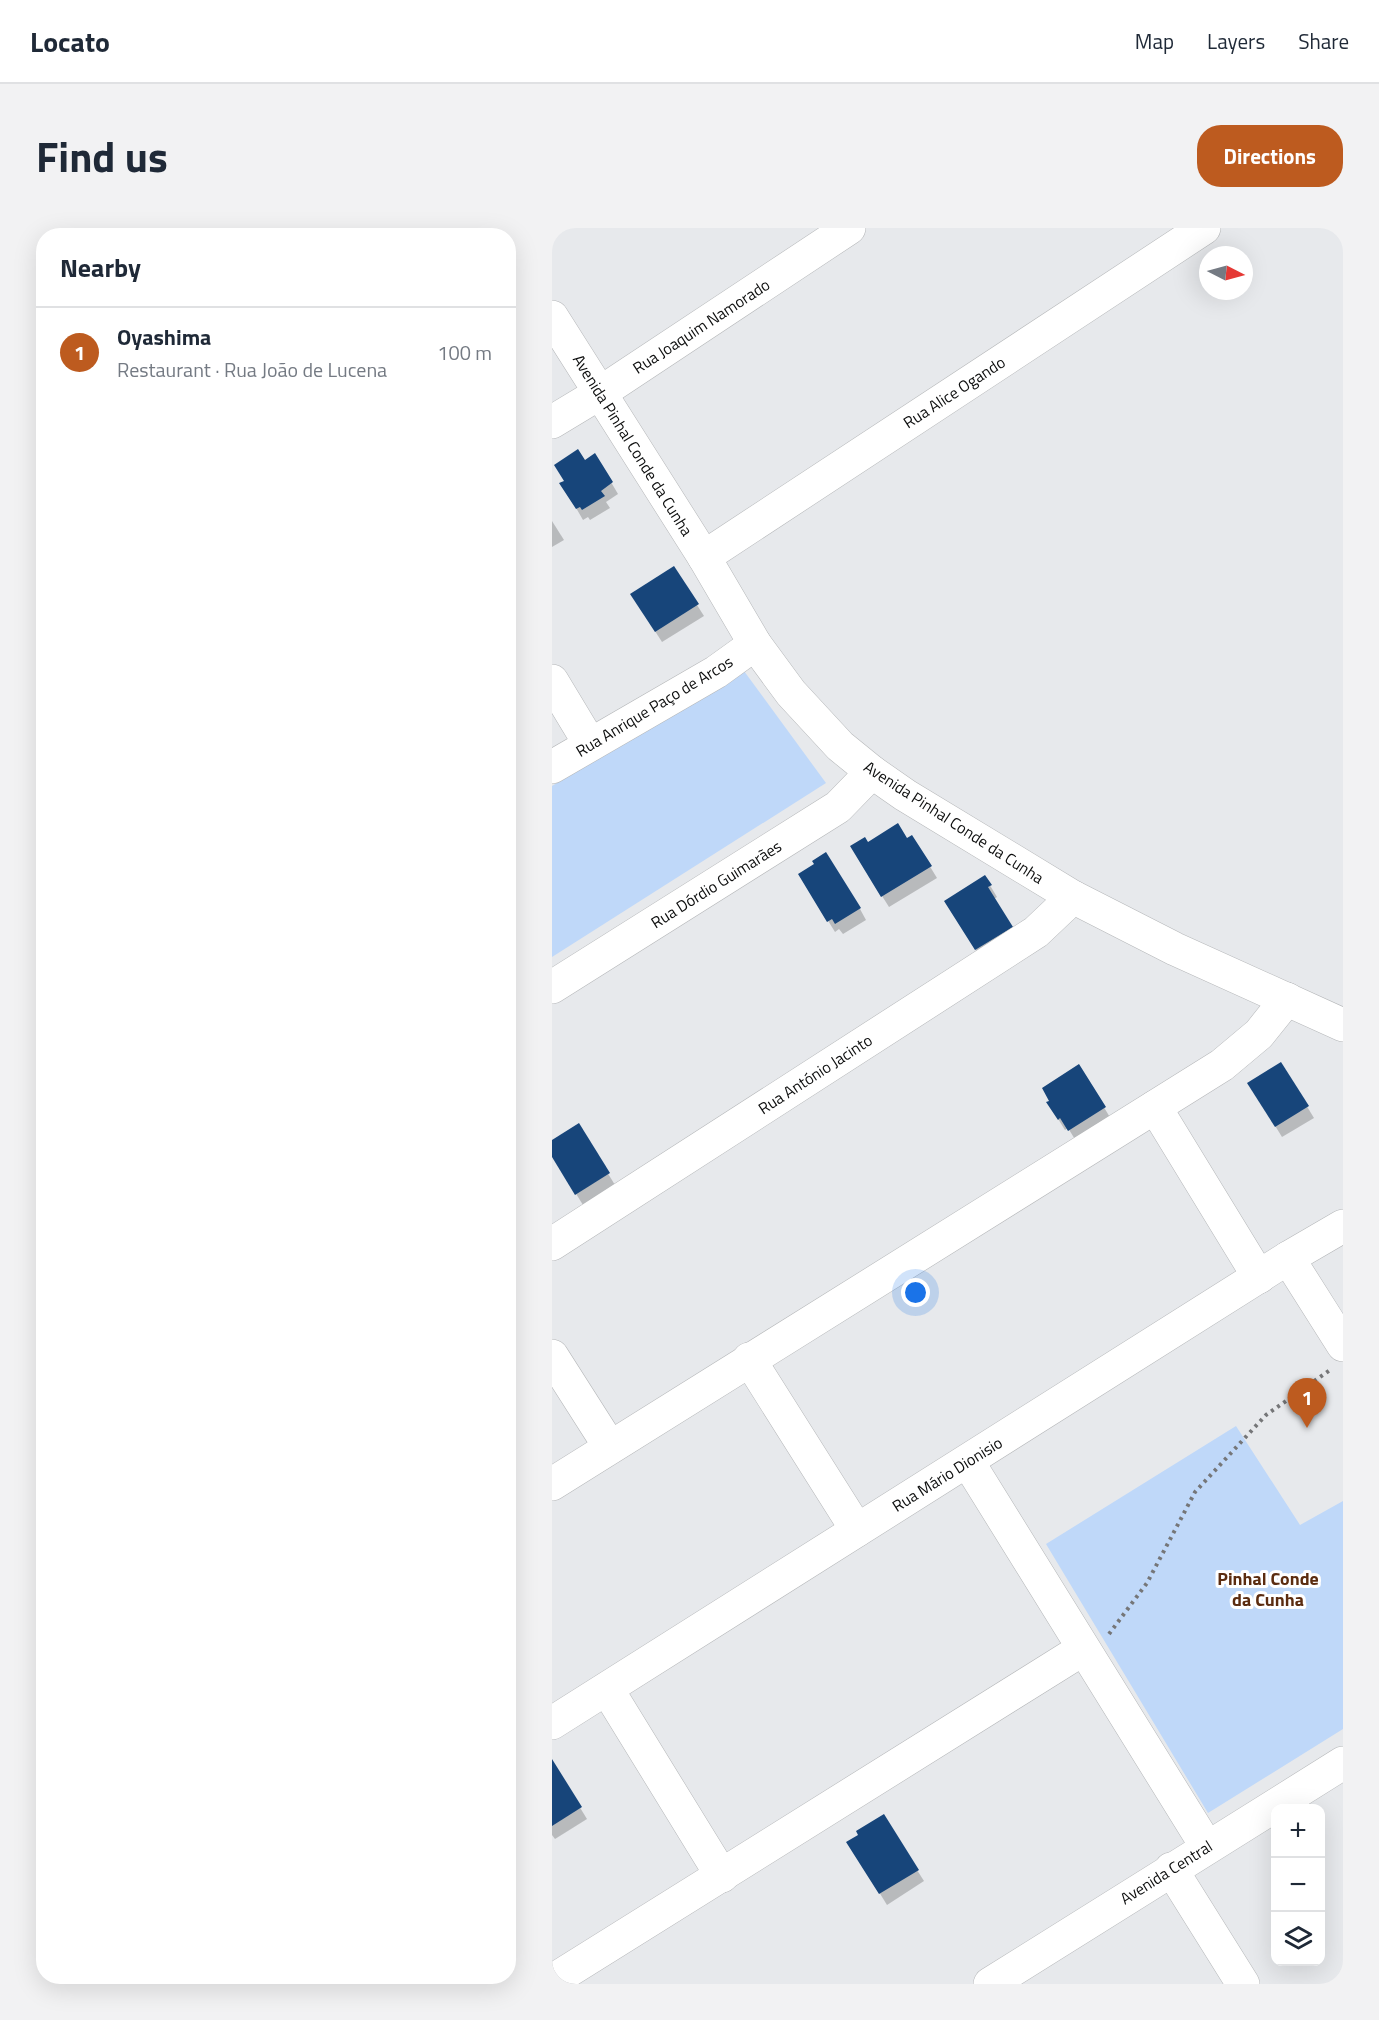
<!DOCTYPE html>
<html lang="en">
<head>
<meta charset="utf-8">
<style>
  :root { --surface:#fff; --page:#f2f2f3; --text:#1f2937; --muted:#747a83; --line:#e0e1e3; --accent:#bd5b1f }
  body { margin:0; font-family:"Titillium Web",sans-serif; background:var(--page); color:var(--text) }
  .controls { position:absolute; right:18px; bottom:18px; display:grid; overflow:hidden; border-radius:12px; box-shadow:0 6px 24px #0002 }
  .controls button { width:54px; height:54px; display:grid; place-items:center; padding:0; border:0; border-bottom:2px solid var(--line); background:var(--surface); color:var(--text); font:30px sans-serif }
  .compass { position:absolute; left:647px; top:18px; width:54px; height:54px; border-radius:50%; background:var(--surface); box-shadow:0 6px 24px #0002; rotate:96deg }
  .you { position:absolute; left:364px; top:1065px; width:21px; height:21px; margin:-15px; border:4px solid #fff; border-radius:50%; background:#1a73e8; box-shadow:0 0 0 9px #1a73e833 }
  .badge { display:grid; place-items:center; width:39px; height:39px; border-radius:50%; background:var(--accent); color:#fff; font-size:20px; font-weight:700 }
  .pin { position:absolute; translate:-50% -50px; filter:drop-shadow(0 2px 3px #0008) }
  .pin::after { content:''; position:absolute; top:32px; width:21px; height:18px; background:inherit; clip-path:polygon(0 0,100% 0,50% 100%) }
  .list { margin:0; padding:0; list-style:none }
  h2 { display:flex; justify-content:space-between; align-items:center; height:78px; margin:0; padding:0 24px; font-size:26px }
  h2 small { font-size:20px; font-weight:400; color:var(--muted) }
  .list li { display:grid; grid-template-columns:39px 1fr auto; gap:18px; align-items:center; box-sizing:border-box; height:90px; padding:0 24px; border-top:2px solid var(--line) }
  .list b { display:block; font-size:22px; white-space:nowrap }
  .list p { margin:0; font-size:20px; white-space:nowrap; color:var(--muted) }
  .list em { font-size:20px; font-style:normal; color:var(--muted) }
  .icon { flex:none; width:33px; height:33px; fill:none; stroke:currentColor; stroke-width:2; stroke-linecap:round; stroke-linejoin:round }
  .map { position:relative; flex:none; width:791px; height:1756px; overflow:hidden; border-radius:24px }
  header { display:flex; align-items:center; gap:36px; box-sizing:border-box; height:84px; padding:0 30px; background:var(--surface); border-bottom:2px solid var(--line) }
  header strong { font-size:28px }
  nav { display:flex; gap:33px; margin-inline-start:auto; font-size:21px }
  .intro { display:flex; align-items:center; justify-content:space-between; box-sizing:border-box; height:144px; padding:0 36px }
  h1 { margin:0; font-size:42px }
  .button { padding:15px 27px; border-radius:24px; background:var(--accent); color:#fff; font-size:21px; font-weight:700 }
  main { display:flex; gap:36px; padding:0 36px }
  aside { flex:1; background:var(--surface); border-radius:24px; box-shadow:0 6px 24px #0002 }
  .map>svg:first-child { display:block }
</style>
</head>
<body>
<header>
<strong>Locato</strong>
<nav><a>Map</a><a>Layers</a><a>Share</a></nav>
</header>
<div class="intro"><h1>Find us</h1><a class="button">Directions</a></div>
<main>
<aside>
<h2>Nearby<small></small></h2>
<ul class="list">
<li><span class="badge">1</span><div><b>Oyashima</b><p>Restaurant · Rua João de Lucena</p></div><em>100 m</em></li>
</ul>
</aside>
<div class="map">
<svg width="791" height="1756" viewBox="0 0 791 1756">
  <rect width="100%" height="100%" fill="#e7e9ec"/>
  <g fill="#bfd8f9">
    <polygon points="192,443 274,555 0,729 0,558"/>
    <polygon points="684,1198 748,1297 791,1273 791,1501 656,1585 494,1316"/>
  </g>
  <g fill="#0003">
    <polygon points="43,227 66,266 54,274 58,280 38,292 36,289 31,292 16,266"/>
    <polygon points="0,293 12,312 0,319"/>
    <polygon points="145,377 152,388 110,414 87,378"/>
    <polygon points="360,609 385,650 337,679 306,630 316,616 355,612"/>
    <polygon points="433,649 445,669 442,671 466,710 430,732 401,684"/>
    <polygon points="254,657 308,681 314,692 291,706 287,701 283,704"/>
    <polygon points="729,836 762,890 730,909 704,867"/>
    <polygon points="527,838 559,891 524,913 516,900 513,902 503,886"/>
    <polygon points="26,897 63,957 31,977 0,927 0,914"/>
    <polygon points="0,1534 35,1591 3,1611 0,1607"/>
    <polygon points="303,1625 365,1642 372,1653 335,1677"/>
  </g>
  <g fill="#17457a">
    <polygon points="26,221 33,232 43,225 61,254 49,263 53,268 30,282 28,279 24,281 7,255 12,253 2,237"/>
    <polygon points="122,338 147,376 103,404 78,366"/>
    <polygon points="346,595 355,610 360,607 380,638 329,669 298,618 313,609 316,614"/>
    <polygon points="274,624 309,680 283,696 280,691 275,694 246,646 262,636 260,633"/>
    <polygon points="433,647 440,657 436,659 461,699 423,722 392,673"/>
    <polygon points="729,834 757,878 723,899 695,855"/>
    <polygon points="527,836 554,879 516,903 508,890 506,892 494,874 497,873 490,860"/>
    <polygon points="27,895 58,945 23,967 0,929 0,912"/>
    <polygon points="0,1531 30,1579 0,1598"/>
    <polygon points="332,1586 367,1642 327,1666 294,1614 306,1607 304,1603"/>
  </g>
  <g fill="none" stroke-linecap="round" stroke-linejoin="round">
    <defs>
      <g id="minor">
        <polyline points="0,89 152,329 203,416 239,465 288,518 320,544 353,567 521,669 623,721 791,797"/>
        <polyline points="0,194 48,165 297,0"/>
        <polyline points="152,329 652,0"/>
        <polyline points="0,453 38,516"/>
        <polyline points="0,539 164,444 203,416"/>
        <polyline points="0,759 286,579 320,544"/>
        <polyline points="603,879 707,1049"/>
        <polyline points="0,1016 484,704 521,669"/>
        <polyline points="736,1030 791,1117"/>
        <polyline points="0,1128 58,1219"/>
        <polyline points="197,1131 305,1302"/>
        <polyline points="416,1234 655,1619"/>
        <polyline points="0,1256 670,837 707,806 735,771"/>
        <polyline points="55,1461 170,1648"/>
        <polyline points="0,1495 736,1030 791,998"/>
        <polyline points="619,1641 691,1756"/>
        <polyline points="0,1753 531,1421"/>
        <polyline points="438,1756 791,1535"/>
      </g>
    </defs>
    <use href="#minor" stroke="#b5b7b9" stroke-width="34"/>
    <polyline stroke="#757678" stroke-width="4" stroke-dasharray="3 4.5" stroke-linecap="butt" points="557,1406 595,1355 643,1264 714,1187 778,1142"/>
    <use href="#minor" stroke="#fff" stroke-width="33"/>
  </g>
  <g text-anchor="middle" stroke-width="6" stroke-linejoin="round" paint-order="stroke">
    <g font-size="16" fill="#0d0e0e" stroke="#fff">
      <text transform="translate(149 98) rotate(-33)" y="6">Rua Joaquim Namorado</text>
      <text transform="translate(402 164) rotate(-33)" y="6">Rua Alice Ogando</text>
      <text transform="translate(81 217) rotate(58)" y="6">Avenida Pinhal Conde da Cunha</text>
      <text transform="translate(102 478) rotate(-31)" y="6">Rua Anrique Paço de Arcos</text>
      <text transform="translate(402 594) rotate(33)" y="6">Avenida Pinhal Conde da Cunha</text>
      <text transform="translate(164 656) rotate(-32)" y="6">Rua Dórdio Guimarães</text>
      <text transform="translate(263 846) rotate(-33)" y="6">Rua António Jacinto</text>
      <text transform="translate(395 1246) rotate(-32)" y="6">Rua Mário Dionisio</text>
      <text transform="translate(614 1644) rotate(-32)" y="6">Avenida Central</text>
    </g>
    <g font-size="18" font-weight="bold" fill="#5b2c10" stroke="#fff">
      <text x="716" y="1357">Pinhal Conde<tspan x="716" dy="21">da Cunha</tspan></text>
    </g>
  </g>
</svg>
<div class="controls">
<button>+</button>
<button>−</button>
<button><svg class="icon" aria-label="layers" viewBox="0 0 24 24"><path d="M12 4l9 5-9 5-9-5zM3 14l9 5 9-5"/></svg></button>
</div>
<svg class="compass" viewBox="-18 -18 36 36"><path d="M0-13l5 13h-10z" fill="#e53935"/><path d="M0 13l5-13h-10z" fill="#747a83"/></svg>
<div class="you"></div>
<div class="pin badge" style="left:755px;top:1200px">1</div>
</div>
</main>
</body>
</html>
